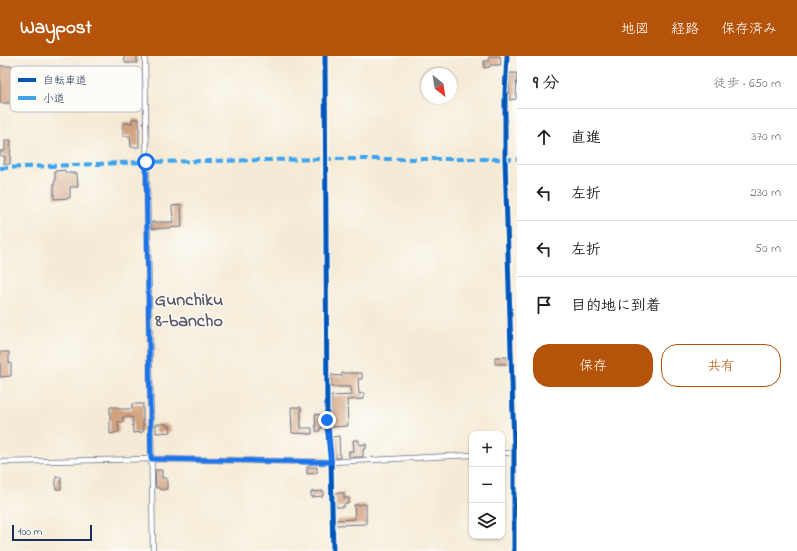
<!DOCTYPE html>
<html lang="ja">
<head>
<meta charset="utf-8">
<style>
  :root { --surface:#fff; --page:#f2f2f2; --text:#202124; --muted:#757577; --line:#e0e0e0; --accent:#b45309 }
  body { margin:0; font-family:"Indie Flower","Klee One",sans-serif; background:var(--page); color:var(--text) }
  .controls { position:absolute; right:12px; bottom:12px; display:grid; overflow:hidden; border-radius:8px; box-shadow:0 1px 3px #0004 }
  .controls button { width:36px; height:36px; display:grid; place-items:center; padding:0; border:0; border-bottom:1px solid var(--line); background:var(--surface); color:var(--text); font:20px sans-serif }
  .compass { position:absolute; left:421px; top:12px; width:36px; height:36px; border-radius:50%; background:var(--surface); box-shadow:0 1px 3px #0004; rotate:150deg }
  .scale { position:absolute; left:12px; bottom:10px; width:80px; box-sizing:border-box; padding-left:4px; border:2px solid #1b2f5e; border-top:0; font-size:11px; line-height:14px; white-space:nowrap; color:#1b2f5e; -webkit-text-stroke:3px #fdfcf7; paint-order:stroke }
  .stop { position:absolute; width:12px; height:12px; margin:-9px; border:3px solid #1a73e8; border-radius:50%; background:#fff }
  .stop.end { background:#1a73e8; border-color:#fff; box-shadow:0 1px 4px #0008 }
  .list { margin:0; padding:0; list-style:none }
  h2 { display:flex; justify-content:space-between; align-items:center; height:52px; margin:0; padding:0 16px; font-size:17px }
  h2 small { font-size:13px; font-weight:400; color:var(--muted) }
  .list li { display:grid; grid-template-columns:26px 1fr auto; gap:12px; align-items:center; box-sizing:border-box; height:56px; padding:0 16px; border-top:1px solid var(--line) }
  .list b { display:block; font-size:15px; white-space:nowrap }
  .list em { font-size:13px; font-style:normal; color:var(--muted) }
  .actions { display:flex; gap:8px; padding:12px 16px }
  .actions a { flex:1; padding:9px 0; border:1px solid var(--accent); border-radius:16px; text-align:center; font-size:14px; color:var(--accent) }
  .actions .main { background:var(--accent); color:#fff }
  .icon { flex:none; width:22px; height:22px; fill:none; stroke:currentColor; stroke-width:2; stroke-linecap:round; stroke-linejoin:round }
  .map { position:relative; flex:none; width:517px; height:495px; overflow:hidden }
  header { display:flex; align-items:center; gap:24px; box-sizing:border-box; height:56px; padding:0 20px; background:var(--accent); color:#fff }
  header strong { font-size:19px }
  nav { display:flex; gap:22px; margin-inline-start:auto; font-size:14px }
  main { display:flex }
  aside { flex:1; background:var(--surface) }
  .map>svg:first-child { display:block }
</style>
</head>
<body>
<header>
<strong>Waypost</strong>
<nav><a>地図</a><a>経路</a><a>保存済み</a></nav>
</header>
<main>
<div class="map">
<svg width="517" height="495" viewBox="0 0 517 495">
  <rect width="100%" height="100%" fill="#fdfcf7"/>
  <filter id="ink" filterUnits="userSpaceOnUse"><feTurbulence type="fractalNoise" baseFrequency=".025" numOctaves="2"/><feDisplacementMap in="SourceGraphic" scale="8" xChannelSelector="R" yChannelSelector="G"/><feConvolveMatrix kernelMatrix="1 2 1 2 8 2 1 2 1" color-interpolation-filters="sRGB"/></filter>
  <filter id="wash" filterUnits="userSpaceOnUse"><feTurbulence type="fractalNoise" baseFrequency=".012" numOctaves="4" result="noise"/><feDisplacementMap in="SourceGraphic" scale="16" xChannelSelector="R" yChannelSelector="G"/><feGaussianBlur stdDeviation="0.9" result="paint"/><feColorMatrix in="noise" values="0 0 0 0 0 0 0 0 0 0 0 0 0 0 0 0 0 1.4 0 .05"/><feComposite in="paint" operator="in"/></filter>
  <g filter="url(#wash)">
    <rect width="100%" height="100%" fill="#f5ead5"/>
    <g id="blocks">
      <g fill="#d2a17e">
        <polygon points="124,0 137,0 137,7 125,7"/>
        <polygon points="489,0 500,0 501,9 490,9 490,11 484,12 484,5 489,5"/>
        <polygon points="0,10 14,10 15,47 0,47"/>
        <polygon points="510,17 517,17 516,43 509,44"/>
        <polygon points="132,63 139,63 139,91 131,91 130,80 123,80 123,67 132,67"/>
        <polygon points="5,84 11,84 10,108 4,108 5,100 0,100 0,95 5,95"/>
        <polygon points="65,114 66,117 77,117 78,131 70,131 70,142 54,143 54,126 55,126 55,115"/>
        <polygon points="181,149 182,171 152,173 152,166 173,166 172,150"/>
        <polygon points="0,296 9,296 9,307 11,307 11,320 0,321"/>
        <polygon points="495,301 507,301 508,308 495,308"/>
        <polygon points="342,317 362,317 362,323 358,323 359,338 364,337 364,343 347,344 348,370 331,371 331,340 352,339 351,331 331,331 331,319 342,320"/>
        <polygon points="132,348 143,348 143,376 133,377 132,361 123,361 123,366 118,366 119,376 110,378 110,351 118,351 118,353 132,353"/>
        <polygon points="291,351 301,351 301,372 312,372 312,378 292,377"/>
        <polygon points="315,358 322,359 322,372 320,372 320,375 316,375"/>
        <polygon points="156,368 167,368 167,370 170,370 171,376 156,377"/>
        <polygon points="339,380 340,402 334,402 332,381"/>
        <polygon points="353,384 359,384 359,389 366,388 366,393 363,393 363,401 349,401 349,395 354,395"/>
        <polygon points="307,411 317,411 317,417 307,418"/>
        <polygon points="155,414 162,414 162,422 167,422 167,433 160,434 160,432 156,432"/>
        <rect x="56" y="421" width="5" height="12"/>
        <polygon points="323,435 323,440 311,441 311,436"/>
        <polygon points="335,437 344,437 344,442 349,442 349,447 344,448 344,451 336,451"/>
        <polygon points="366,448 366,468 336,469 336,464 355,463 354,449"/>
      </g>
    </g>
  </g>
  <g filter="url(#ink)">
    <use href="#blocks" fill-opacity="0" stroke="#677088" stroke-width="1"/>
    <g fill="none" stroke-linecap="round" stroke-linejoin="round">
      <defs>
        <g id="minor">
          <polyline points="145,0 153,495"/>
          <polyline points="325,0 327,364 331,406 333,495"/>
          <polyline points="507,0 505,36 505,103 514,391 514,495"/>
          <polyline points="502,397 517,397"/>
          <polyline points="0,406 151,403 331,406 472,399"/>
        </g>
      </defs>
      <use href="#minor" stroke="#677088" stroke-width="6"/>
      <use href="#minor" stroke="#fff" stroke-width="4.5"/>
      <polyline stroke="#3da3ed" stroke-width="4" stroke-dasharray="8 4" stroke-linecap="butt" points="0,112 146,106 326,103 517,103"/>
      <defs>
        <g id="cycleway">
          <polyline points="325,0 327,364 331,406 333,495"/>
          <polyline points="507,0 505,36 505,103 514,391 514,495"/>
        </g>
      </defs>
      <use href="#cycleway" stroke="#fdfcf7" stroke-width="8"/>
      <use href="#cycleway" stroke="#0057b8" stroke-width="5"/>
    </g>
  </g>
  <g fill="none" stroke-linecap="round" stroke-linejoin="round" filter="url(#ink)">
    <polyline stroke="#1a73e8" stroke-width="5" points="146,106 151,403 331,406 327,364"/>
  </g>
  <g text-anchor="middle" stroke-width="3" stroke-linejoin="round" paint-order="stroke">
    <g font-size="18" font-weight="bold" fill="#5b5769" stroke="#fdfcf7">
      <text x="189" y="249">Gunchiku<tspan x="189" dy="21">8-bancho</tspan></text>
    </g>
  </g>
  <rect x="10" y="10" width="132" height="46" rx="6" fill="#fdfcf7" stroke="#b9bec9" stroke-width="1"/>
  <rect x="18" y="22" width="18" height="4" fill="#0057b8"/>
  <rect x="18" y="40" width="18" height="4" fill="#3da3ed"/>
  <g font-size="11" fill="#1b2f5e">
    <text x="43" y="28">自転車道</text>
    <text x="43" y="46">小道</text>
  </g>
</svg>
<div class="controls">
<button>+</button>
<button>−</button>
<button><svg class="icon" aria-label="layers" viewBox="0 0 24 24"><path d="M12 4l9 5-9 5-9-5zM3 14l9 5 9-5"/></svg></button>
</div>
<svg class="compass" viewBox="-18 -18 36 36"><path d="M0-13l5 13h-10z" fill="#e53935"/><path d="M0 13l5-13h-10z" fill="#757577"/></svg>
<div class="scale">100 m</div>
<div class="stop" style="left:146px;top:106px"></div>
<div class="stop end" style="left:327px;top:364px"></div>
</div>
<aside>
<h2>9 分<small>徒歩 · 650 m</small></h2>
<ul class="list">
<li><svg class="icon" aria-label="ahead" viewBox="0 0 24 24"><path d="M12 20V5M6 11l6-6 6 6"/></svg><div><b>直進</b></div><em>370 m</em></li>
<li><svg class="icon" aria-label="left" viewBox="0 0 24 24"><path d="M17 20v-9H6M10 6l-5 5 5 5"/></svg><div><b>左折</b></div><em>230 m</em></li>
<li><svg class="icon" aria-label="left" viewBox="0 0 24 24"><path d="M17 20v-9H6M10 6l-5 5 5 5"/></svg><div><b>左折</b></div><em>50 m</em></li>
<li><svg class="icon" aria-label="arrive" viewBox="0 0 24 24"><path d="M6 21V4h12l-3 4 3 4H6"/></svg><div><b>目的地に到着</b></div></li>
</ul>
<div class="actions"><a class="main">保存</a><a>共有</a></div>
</aside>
</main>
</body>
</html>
